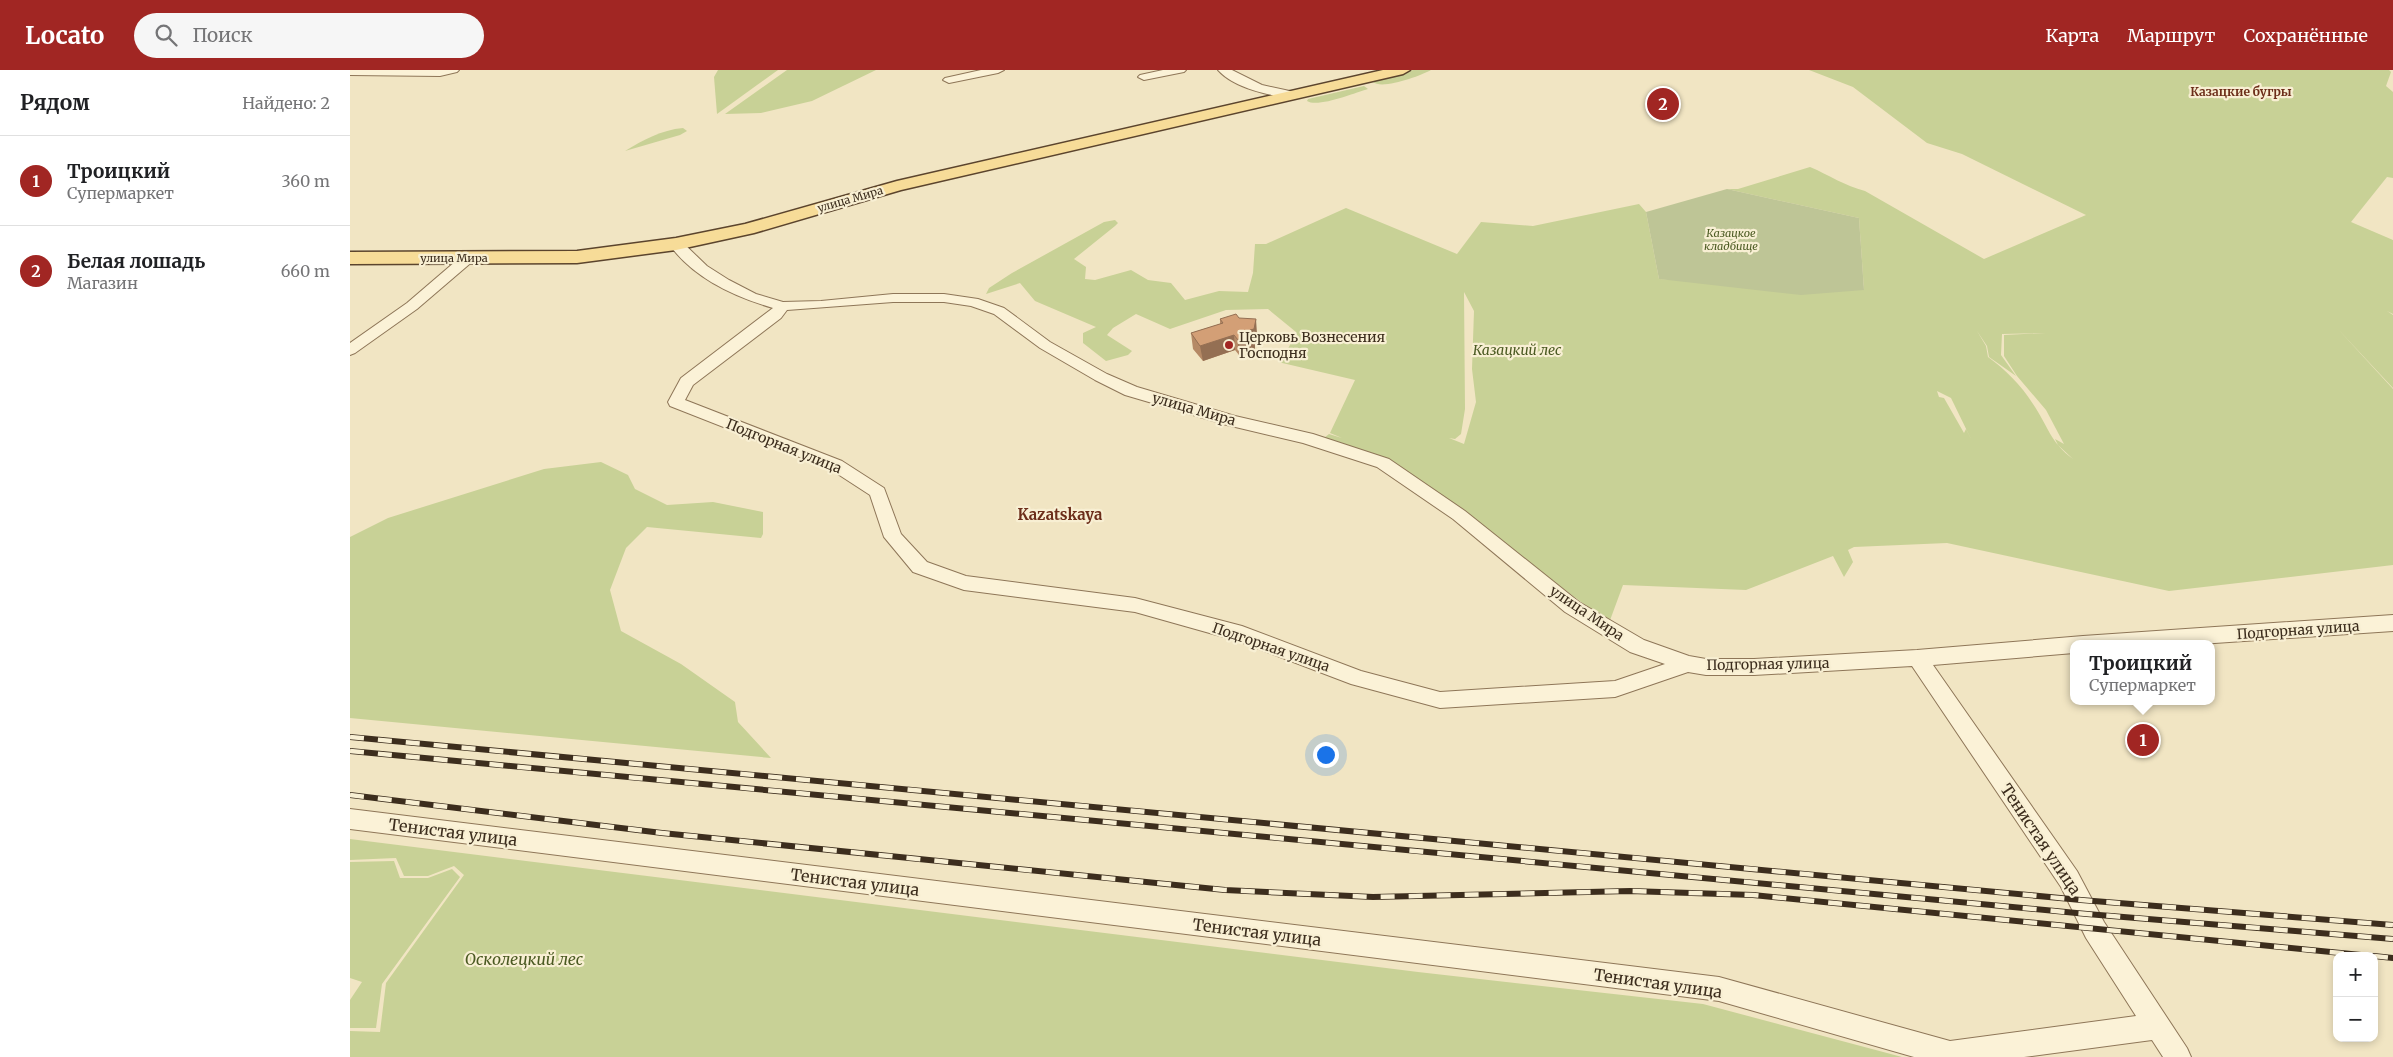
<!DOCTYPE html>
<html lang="ru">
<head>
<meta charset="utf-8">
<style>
  :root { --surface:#fff; --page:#f6f6f6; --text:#202124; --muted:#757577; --line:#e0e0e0; --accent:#a12623 }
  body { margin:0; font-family:Merriweather,serif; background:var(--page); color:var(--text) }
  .controls { position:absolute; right:15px; bottom:15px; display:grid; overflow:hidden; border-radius:10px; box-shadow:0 2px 8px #0003 }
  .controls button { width:45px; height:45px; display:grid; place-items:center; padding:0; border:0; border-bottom:1px solid var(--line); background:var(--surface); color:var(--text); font:25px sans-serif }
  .you { position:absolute; left:975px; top:684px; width:18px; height:18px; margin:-12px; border:4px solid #fff; border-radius:50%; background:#1a73e8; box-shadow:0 0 0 8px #1a73e833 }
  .badge { display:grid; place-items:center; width:32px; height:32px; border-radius:50%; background:var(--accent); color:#fff; font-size:16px; font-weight:700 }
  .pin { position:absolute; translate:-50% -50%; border:2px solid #fff; box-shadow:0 1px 5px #0006 }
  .popup { position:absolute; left:1720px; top:570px; width:145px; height:65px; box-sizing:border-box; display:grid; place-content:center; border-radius:10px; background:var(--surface); filter:drop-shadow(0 1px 4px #0005); font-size:16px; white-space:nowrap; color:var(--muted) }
  .popup b { font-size:19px; color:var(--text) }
  .popup::after { content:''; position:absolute; left:50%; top:100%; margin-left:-10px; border:10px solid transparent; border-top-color:var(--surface) }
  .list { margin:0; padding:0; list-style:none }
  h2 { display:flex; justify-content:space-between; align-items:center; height:65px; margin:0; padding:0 20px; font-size:21px }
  h2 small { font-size:16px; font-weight:400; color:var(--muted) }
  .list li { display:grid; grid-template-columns:32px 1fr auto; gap:15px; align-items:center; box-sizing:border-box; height:90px; padding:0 20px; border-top:1px solid var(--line) }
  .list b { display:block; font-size:19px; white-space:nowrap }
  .list p { margin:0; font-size:16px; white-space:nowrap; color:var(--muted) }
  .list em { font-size:16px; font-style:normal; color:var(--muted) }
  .icon { flex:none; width:28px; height:28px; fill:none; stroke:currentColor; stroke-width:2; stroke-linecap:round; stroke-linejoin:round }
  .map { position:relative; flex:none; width:2043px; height:987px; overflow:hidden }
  header { display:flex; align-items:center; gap:30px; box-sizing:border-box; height:70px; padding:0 25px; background:var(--accent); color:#fff }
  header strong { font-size:24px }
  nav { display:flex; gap:28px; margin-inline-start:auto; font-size:18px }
  .search { width:350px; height:45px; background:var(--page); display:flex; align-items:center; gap:12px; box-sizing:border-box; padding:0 18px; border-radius:28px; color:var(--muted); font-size:19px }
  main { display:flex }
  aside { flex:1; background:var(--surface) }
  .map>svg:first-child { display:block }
</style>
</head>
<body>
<header>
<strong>Locato</strong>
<div class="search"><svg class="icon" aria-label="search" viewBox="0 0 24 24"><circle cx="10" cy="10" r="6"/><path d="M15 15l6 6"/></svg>Поиск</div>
<nav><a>Карта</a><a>Маршрут</a><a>Сохранённые</a></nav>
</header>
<main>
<aside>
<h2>Рядом<small>Найдено: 2</small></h2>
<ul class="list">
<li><span class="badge">1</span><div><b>Троицкий</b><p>Супермаркет</p></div><em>360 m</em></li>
<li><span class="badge">2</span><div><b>Белая лошадь</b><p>Магазин</p></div><em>660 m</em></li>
</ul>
</aside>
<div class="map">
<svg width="2043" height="987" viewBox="0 0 2043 987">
  <rect width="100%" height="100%" fill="#f1e5c3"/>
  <g fill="#c8d196" fill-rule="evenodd">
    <polygon points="368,0 428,0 367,44 364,7"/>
    <polygon points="437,0 526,0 462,31 411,43 375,44"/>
    <path d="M1063,0H1081C1070,6 1032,20 1023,12L1027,9Z"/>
    <path d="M1459,0H2039L2041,2L2036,16L2043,22V108L2037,107L2001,152L2043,170V244L2037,241L2043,245V318L1987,258L2043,319V495L1819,521L1597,473L1504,477L1498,480L1503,492L1494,507L1483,486L1396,520L1273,515L1259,553L1090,426L974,368L979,364L992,368L980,363L1005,310L928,292L938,279L946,262L918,239L876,240L820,259L786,244L763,258L757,265L782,281L778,285L756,291L733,273V263L746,257L685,231L670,213L636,224L639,218L662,203L754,152L765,150L768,153L765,156L724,189L736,197L735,209L745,210L781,200L798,210L821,213L835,230L869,221L898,222L903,203L905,174H916L996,138L1107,184L1131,152L1183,156L1289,134L1296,142L1309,209L1514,220L1509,148L1377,119H1388L1460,97C1479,105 1495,116 1515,121L1634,189L1736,145L1612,84L1577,73L1503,17ZM1114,222L1124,241L1122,299L1126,332L1114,374L1099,368L1105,369L1111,364L1115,339ZM1627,261L1637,276L1639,287L1666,306L1651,285L1652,264L1696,263L1654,265V286L1667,306L1696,340L1714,374L1705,369L1708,375L1723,389C1700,372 1698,356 1683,334C1671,315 1655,299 1638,287L1636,276ZM1587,321L1601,328L1621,369L1616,359L1614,363L1594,328L1589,327Z"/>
    <path d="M1014,16L1018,19C1004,23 968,38 957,31L958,29Z"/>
    <path d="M333,58L337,61L330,65L275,81C293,70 311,60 333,58Z"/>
    <polygon points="251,392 278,405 285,419 317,435 363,432 413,442 413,464 411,468 297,457 276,478 260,520 271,561 331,594 385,632 388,652 421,688 0,648 0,467 38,448 194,399"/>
    <polygon points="0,769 1068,902 1353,934 1552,987 0,987 0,961 30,962 36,913 114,805 104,796 78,806 54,806 46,788 0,790"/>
    <polygon points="44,791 50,808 78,808 102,799 110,807 32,914 26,958 0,958 0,930 12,912 0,908 0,792"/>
  </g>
  <polygon fill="#bec596" points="1377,119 1509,148 1514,220 1451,225 1309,209 1296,142"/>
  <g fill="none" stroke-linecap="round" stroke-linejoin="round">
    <defs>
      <g id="minor">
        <polygon points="0,0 109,0 107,2 90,6 0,5"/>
        <polygon points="631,0 654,0 648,3 599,13 593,10 595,8"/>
        <polygon points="813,0 836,0 834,2 794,10 788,7 790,5"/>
        <path d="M868,0H882L912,15L949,23L951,25L945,28C922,27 884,18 868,0Z"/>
        <path d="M326,170L331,171L357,196L379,210L406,224L433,232L471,231L543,224H594L628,229L654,238L700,272L757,304L787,317L885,346L963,364L1039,389L1115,441L1229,532L1294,570L1339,586L1356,589H1404L1567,580L1733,566L2043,545V561L1850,574H1724V583L1583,595L1727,801L1754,852L1837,978L1841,987H1813L1802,970L1674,987H1564L1369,931L0,759V739L1369,907L1600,971L1786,946L1736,868L1711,817L1562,596L1404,605H1356L1338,602L1265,627L1090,638L1001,614L888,571L785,542L614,520L563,502L534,467L520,425L480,399L320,336L318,332L331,308L423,238C385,227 343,208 319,174ZM543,232H594L621,236L644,244L690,278L745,310L775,325L877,355L953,373L1027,397L1103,449L1215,542L1280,582L1315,594L1265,611L1090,622L1011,601L892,556L785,528L616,506L577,492L551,464L534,418L492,391L335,330L343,315L431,248L437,240Z"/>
        <polygon points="118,184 125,188 123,191 67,239 5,283 0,285 0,273 57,233 113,185"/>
      </g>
      <polygon id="major" points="1033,0 1060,0 1053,4 551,120 404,163 326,180 227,193 0,194 0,182 227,181 326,168 395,154 547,111"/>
    </defs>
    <use href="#minor" stroke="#8e7658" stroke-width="2"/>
    <use href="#major" stroke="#5b442d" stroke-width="3"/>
    <use href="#minor" fill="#fbf2d7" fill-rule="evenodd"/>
    <use href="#major" fill="#f7dc98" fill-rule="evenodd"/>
    <defs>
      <g id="rail">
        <polyline points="0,667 1731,830 2043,855"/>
        <polyline points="0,681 1737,844 2043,869"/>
        <polyline points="0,725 312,763 875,820 1023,827 1280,821 1403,825 2021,886"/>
        <polyline points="2024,886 2043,888"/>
      </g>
    </defs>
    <use href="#rail" stroke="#3c2d1d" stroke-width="6"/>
    <use href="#rail" stroke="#f8efd3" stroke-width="4.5" stroke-dasharray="14" stroke-linecap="butt"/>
  </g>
  <polygon fill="#b58965" points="889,248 907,264 906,274 905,274 905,280 889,285 885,280 853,291 843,279 841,263 870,254 870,249"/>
  <g fill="#946f53">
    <polygon points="906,249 907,264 906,274 905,274 905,280 889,285 888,270"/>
    <polygon points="884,265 885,280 853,291 850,276"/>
  </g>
  <polygon fill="#d39f76" stroke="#946f53" points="886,244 889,248 906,249 904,259 900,260 904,264 888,270 884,265 850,276 841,263 873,253 870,249"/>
  <circle fill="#a12623" stroke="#f8efd3" stroke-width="2" cx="879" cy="275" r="5"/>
  <g text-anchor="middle" stroke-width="4.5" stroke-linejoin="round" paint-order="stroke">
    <g font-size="11" fill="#3c2d1d" stroke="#f8efd3">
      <text transform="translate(500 129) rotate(-16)" y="4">улица Мира</text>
      <text x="104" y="192">улица Мира</text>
    </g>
    <g font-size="11" font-style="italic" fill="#4b5a22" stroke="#f8efd3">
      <text x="1381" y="167">Казацкое<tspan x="1381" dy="13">кладбище</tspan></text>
    </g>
    <g font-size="12" font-weight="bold" fill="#6c2d19" stroke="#f8efd3">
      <text x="1891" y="26">Казацкие бугры</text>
    </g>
    <g font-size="14" fill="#3c2d1d" stroke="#f8efd3" text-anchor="start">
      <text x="889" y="272">Церковь Вознесения<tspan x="889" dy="16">Господня</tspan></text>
    </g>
    <g font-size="14" font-style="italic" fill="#4b5a22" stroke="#f8efd3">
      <text x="1167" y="285">Казацкий лес</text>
    </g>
    <g font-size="14" fill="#3c2d1d" stroke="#f8efd3">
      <text transform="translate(844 339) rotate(16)" y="5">улица Мира</text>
      <text transform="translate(434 376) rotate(22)" y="5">Подгорная улица</text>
      <text transform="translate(1237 543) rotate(34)" y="5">улица Мира</text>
      <text transform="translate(1948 560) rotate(-4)" y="5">Подгорная улица</text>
      <text transform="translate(921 577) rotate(19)" y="5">Подгорная улица</text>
      <text transform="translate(1418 594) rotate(-1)" y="5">Подгорная улица</text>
    </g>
    <g font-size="15" font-weight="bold" fill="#6c2d19" stroke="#f8efd3">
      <text x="710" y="450">Kazatskaya</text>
    </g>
    <g font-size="16" fill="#3c2d1d" stroke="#f8efd3">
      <text transform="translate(103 762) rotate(7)" y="6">Тенистая улица</text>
      <text transform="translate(1691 769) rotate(56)" y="6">Тенистая улица</text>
      <text transform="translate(505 812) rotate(7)" y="6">Тенистая улица</text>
      <text transform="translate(907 862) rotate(7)" y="6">Тенистая улица</text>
      <text transform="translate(1308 913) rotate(8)" y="6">Тенистая улица</text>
    </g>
    <g font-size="16" font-style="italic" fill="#4b5a22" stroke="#f8efd3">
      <text x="174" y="895">Осколецкий лес</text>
    </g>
  </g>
</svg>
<div class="controls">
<button>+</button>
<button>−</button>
</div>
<div class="you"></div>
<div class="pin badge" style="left:1793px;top:670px">1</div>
<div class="popup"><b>Троицкий</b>Супермаркет</div>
<div class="pin badge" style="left:1313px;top:34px">2</div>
</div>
</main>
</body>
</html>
